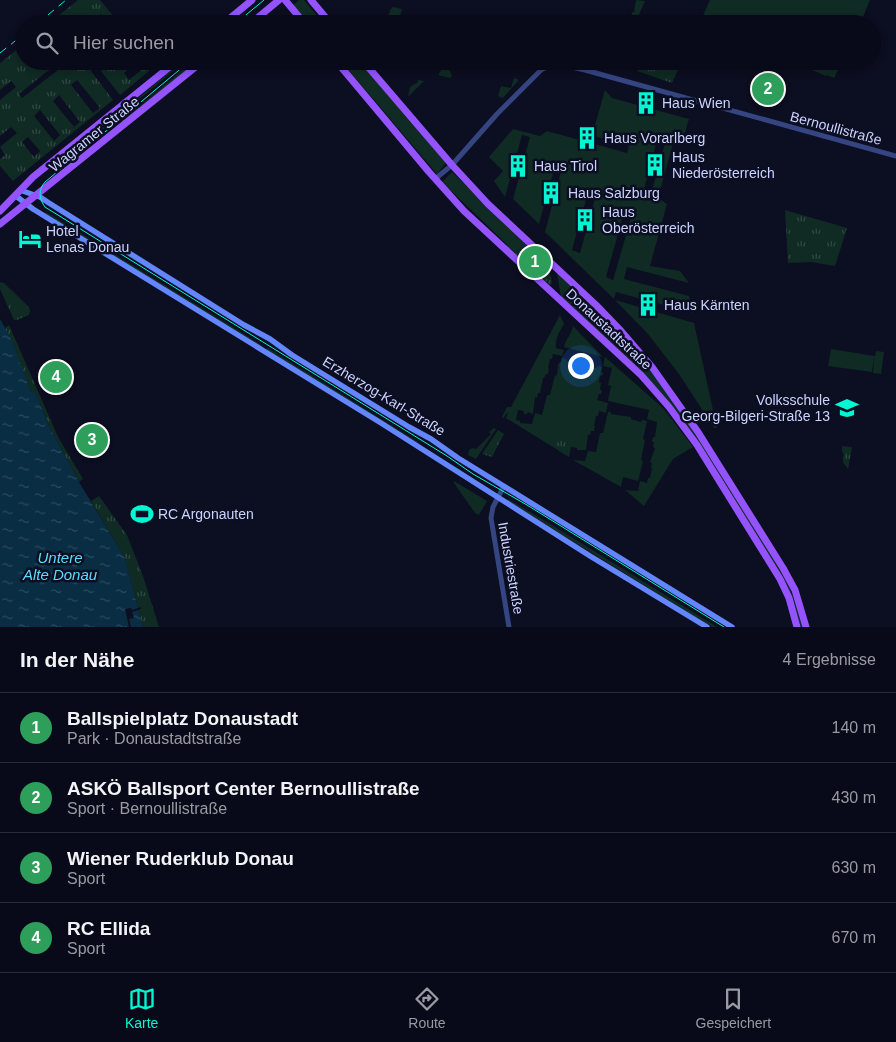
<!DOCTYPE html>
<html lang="de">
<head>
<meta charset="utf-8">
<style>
  :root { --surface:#090a19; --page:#121322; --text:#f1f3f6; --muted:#999aa2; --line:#292b38; --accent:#00f7d3 }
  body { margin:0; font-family:Arial,sans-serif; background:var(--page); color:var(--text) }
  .you { position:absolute; left:580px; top:365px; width:18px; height:18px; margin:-12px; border:4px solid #fff; border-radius:50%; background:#1a73e8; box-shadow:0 0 0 8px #1a73e833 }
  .badge { display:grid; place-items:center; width:32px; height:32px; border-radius:50%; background:var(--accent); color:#fff; font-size:16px; font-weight:700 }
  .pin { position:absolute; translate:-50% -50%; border:2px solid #fff; box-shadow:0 1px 5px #0006 }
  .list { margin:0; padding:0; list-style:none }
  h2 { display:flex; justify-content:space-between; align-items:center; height:65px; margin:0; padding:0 20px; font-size:21px }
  h2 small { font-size:16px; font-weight:400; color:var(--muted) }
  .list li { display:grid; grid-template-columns:32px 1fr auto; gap:15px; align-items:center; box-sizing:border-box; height:70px; padding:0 20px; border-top:1px solid var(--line) }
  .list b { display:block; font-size:19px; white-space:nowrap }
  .list p { margin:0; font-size:16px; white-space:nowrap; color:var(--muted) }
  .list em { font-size:16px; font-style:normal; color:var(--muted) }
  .icon { flex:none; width:28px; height:28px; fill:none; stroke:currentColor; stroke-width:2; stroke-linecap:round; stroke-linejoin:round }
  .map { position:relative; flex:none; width:896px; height:627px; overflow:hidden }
  .search { position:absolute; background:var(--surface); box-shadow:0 2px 8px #0003; left:15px; right:15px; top:15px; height:55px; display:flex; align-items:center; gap:12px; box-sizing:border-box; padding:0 18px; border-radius:28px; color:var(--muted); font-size:19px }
  .sheet { height:345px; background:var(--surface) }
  nav { display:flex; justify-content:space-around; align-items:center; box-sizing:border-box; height:70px; border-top:1px solid var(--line); background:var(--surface); font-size:14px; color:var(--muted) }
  nav a { display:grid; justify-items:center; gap:2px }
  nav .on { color:var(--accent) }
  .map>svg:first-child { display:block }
</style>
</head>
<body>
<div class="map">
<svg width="896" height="627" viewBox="0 0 896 627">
  <defs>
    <pattern id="park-tufts" width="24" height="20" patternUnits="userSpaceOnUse" patternTransform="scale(1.25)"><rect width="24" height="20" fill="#0f2b23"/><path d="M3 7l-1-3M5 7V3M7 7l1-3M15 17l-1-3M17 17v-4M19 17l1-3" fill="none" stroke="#314944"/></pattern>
    <pattern id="water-ripples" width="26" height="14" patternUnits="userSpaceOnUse" patternTransform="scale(1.25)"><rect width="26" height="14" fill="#092d43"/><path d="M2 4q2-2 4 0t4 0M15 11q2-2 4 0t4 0" fill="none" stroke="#2c4b5f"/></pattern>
  </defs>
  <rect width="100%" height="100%" fill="#0c0e21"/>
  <g fill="#0f2b23" fill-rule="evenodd">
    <polygon points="299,0 304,0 324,24 309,24 293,5"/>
    <polygon points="636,0 645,1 635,24 631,24 630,23 634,16 631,13 634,12"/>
    <polygon points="710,0 870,0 860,24 714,24 702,18"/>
    <polygon points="393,7 402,9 398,24 389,24 390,19 388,18 390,10"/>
    <polygon points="183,61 185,61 70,157 68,156"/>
    <polygon points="193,61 198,61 123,122 122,121"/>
    <polygon points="341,61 359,61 369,71 446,163 437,174"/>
    <polygon points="791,61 842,61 834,78 827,75 826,76"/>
    <polygon points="445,64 447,64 452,76 450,78 438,75"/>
    <polygon points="514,78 518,79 518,81 503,98 500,97 498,96 501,86 511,88"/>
    <polygon points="418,80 424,81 408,97 410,87 418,82"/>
    <path d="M605,90L612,98L689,119L683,139L674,140L658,198L667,204L650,266L680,271L689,283L627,267L624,279L689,296L693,313L616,292L614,299L545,232L563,164L556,162L539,224L513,199L530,137L522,135L505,197L494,181L503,171L489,157L513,129L540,136L547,131L627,153L629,146L587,134L595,125ZM659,134L667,136L650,198L642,196ZM589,189L597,191L580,253L572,250ZM623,216L631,218L613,280L606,277Z"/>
    <polygon points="452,172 547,265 522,259 442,182"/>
    <polygon points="46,212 249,337 261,345 260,347 63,225 45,213"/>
    <polygon points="557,273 585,299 570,305 561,297"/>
    <polygon points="587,300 620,334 651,372 692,428 773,557 790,588 803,627 801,627 792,600 675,410 571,307 575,303"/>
    <polygon points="615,300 694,323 717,428 714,428 679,374 648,334"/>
    <path d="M560,315L564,324C559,332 555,339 556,348L564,350L562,356L553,354L552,359H550L548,368L549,369L548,374H546L544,378H543L540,393H538L537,398L535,397L533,414L528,412L527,414H524V411L518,410L516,420L520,421V423L532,424L535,413L542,415L547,395H550L555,375L557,376L558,364L561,362L562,358L567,359L566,361L576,363L577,361L587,364V366L596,368L597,366L602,367L601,372L603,373V375L600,376L599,382L601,383L600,390H602L601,394H599L597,400L608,403L606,413L599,411L598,416H596L594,426H595L594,431H591L590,435H588L586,450H577V448L571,447L569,457L506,418L509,411L503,418L502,417L507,407H511Z"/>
    <path d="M573,326L603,357L564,347C566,338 572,334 573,326Z"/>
    <polygon points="268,348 418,442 416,444 266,351"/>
    <polygon points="831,349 875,356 876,351 884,352 881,374 873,373 874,356 872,372 828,366"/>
    <polygon points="605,357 664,409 693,447 673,459 644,506 625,490 638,491 640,481 647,483 648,478 650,478 652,468 651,468 652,463 650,462 655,448 653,447 654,442 652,442 653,437 655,437 657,422 647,419 649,410 608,401 611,386 608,385 612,368 603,366"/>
    <polygon points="608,412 611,412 611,414 631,417 631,419 641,422 642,420 647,421 643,439 645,440 641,460 643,461 638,481 623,477 621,487 573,460 585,461 588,451 596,452 600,433 603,433"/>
    <polygon points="494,428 496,429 476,459 468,455 469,450 472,448 476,449 491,434 489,432"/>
    <polygon points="454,481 487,501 479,515 475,513 454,483"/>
    <polygon points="508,499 547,522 717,627 712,627 507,501"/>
  </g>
  <g fill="url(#park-tufts)" fill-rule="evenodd">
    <polygon points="78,0 100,0 120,24 103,24 107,20 101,14 90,24 48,24"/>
    <path d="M24,44V61H151L155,66L120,95L97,66L91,71L113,100L13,181L0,166V159L5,155L0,147L17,133L11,127L0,136V100L16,87L11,81L0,90V63ZM139,61L144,68L129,80L124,73ZM54,66L58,70L22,98L19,94ZM77,80L100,108L93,113L71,85ZM59,95L80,122L74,127L53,101ZM40,110L60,135L54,141L34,116ZM28,137L40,151L34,157L22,142Z"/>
    <polygon points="641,61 682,61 672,83 637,71"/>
    <polygon points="785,210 847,228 835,266 811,262 788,263"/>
    <polygon points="517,236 549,267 552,283 550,285 546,281 545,282 507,246"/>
    <polygon points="0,282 5,284 29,307 30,311 29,315 17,320 14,320 0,289"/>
    <polygon points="9,325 58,437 83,479 79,482 49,426 35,392 31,392 5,328"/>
    <polygon points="498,430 504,434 492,457 482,454"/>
    <polygon points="561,432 569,435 567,453 565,455 555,447"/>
    <polygon points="842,446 852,447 848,469 843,462 844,455 842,452"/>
    <polygon points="609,460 616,466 610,475 602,467"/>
    <polygon points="99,496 127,535 143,576 159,627 143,627 125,558 91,501"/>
  </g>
  <polygon fill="url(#water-ripples)" points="0,319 11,339 31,392 35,392 49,426 79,482 125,558 143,627 0,627"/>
  <polygon fill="#0c0e21" points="141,607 141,609 132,612 134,618 129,619 131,627 129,627 125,609 131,608 132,610"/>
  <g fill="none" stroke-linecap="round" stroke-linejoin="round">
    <g stroke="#354582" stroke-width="5">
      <path d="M435,179L452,165L497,114L541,70C555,61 570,67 585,70L896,156"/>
      <polyline points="504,486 493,507 491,518 509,627"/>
    </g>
    <g stroke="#6386ff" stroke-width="5.5">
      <polyline points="20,190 40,197 49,203 244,325 270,339 292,355 409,427 431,439 458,458 732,627"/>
      <polyline points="16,196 33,209 381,423 590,556 707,627"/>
    </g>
    <g stroke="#9453ff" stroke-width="7">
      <polyline points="285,0 305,24"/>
      <polyline points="311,0 331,24"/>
      <polyline points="223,24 252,0"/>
      <polyline points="250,24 279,0"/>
      <polyline points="336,61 429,172 464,211 641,375 669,407 697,445 780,579 789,598 797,627"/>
      <polyline points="363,61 452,165 488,204 596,305 621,331 652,367 698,432 783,568 795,590 806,627"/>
      <polyline points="0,211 33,177 177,61"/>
      <polyline points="0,224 203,61"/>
    </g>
    <g stroke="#00f7d3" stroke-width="1">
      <polyline points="235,24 264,0"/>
      <path d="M190,61L45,182C38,190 39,199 45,207L447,456L473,474L527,505L724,627"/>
    </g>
    <g stroke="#00f7d3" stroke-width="1" stroke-dasharray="8 6" stroke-linecap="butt">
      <polyline points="37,24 66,0"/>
      <polyline points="0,53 24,34"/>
    </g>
  </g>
  <defs>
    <symbol id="building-bare" viewBox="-9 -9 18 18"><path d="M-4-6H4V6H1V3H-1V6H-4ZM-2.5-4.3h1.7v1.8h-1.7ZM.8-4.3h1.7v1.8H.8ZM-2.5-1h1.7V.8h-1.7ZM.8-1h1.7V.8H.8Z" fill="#00f7d3" stroke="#0c0e21" stroke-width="2.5" paint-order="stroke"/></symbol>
    <symbol id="hotel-bare" viewBox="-9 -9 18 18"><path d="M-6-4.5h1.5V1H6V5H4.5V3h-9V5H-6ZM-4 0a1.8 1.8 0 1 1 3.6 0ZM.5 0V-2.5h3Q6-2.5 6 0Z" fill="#00f7d3" stroke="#0c0e21" stroke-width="2.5" paint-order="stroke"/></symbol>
    <symbol id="school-bare" viewBox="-9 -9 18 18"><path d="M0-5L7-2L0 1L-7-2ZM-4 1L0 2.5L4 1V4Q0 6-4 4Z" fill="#00f7d3" stroke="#0c0e21" stroke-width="2.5" paint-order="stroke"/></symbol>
    <symbol id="stadium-bare" viewBox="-9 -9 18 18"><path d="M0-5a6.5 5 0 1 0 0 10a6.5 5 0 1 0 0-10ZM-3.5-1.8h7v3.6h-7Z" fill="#00f7d3" stroke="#0c0e21" stroke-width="2.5" paint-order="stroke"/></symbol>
  </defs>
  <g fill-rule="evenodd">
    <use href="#building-bare" x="630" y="87" width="32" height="32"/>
    <use href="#building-bare" x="571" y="122" width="32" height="32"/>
    <use href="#building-bare" x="639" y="149" width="32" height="32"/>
    <use href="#building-bare" x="502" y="150" width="32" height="32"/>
    <use href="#building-bare" x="535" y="177" width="32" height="32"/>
    <use href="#building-bare" x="569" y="204" width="32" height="32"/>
    <use href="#hotel-bare" x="14" y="223" width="32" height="32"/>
    <use href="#building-bare" x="632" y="289" width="32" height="32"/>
    <use href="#school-bare" x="831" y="392" width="32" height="32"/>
    <use href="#stadium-bare" x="126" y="498" width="32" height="32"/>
  </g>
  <g text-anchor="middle" stroke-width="5" stroke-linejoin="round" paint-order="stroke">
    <g font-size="14" fill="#ccd3ff" stroke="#0c0e21" text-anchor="start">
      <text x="662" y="108">Haus Wien</text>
      <text x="604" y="143">Haus Vorarlberg</text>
      <text x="672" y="162">Haus<tspan x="672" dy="16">Niederösterreich</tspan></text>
      <text x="534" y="171">Haus Tirol</text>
      <text x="568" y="198">Haus Salzburg</text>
      <text x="602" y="217">Haus<tspan x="602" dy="16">Oberösterreich</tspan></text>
      <text x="46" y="236">Hotel<tspan x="46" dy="16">Lenas Donau</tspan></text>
      <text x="664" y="310">Haus Kärnten</text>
      <text x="830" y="405" text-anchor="end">Volksschule<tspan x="830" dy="16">Georg-Bilgeri-Straße 13</tspan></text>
      <text x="158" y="519">RC Argonauten</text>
    </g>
    <g font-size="14" fill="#ccd3ff" stroke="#0c0e21">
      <text transform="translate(836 128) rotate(15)" y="5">Bernoullistraße</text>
      <text transform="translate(94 134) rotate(-39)" y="5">Wagramer Straße</text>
      <text transform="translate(609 329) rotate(43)" y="5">Donaustadtstraße</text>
      <text transform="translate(384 396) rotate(31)" y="5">Erzherzog-Karl-Straße</text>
      <text transform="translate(511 568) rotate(80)" y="5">Industriestraße</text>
    </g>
    <g font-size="15" font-style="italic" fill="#5adbff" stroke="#0c0e21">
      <text x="60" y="563">Untere<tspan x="60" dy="17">Alte Donau</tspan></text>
    </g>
  </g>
</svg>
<div class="you"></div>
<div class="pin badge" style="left:535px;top:262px;background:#2e9e5b">1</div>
<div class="pin badge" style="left:768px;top:89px;background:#2e9e5b">2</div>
<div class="pin badge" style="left:92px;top:440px;background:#2e9e5b">3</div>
<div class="pin badge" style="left:56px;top:377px;background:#2e9e5b">4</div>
<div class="search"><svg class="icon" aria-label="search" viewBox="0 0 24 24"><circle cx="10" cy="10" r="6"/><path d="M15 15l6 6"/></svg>Hier suchen</div>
</div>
<section class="sheet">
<h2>In der Nähe<small>4 Ergebnisse</small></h2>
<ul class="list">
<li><span class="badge" style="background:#2e9e5b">1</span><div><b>Ballspielplatz Donaustadt</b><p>Park · Donaustadtstraße</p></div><em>140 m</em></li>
<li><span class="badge" style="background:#2e9e5b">2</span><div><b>ASKÖ Ballsport Center Bernoullistraße</b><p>Sport · Bernoullistraße</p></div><em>430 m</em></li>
<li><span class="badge" style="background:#2e9e5b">3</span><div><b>Wiener Ruderklub Donau</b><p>Sport</p></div><em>630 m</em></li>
<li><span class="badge" style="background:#2e9e5b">4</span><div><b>RC Ellida</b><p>Sport</p></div><em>670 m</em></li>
</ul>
</section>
<nav>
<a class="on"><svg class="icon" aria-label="map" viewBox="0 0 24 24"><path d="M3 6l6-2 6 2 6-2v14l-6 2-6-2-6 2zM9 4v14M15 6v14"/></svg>Karte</a>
<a><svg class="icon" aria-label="directions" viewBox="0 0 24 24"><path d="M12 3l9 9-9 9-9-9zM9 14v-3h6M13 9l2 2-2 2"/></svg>Route</a>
<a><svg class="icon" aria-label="saved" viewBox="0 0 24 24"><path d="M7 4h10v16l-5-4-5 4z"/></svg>Gespeichert</a>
</nav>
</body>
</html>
